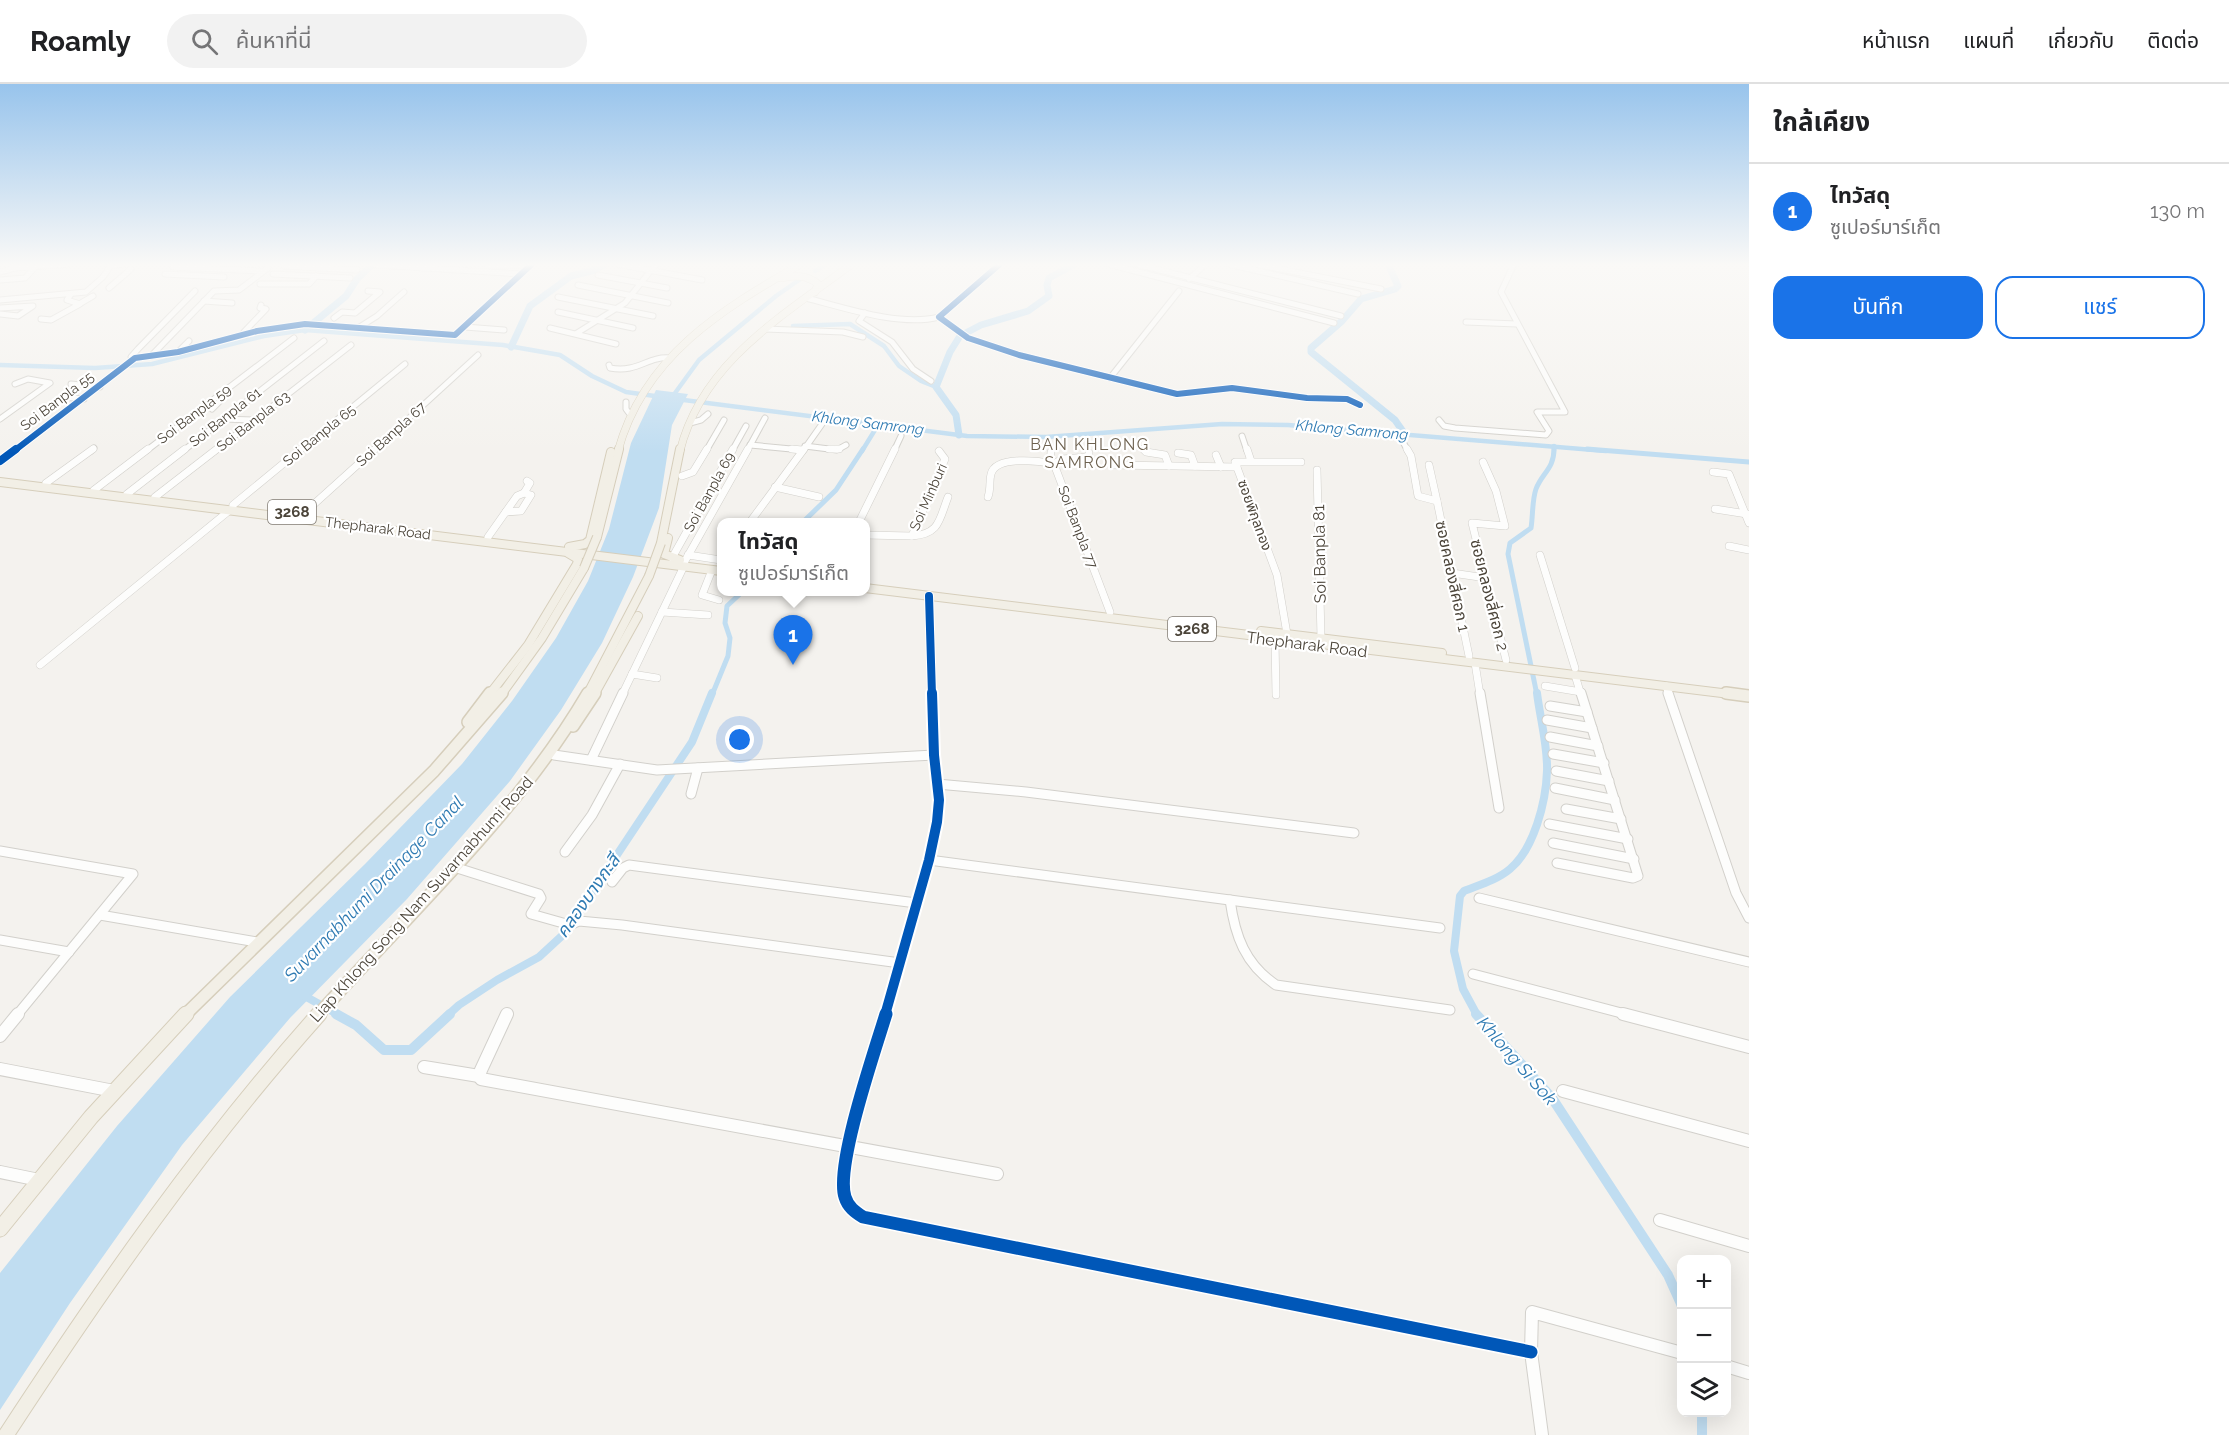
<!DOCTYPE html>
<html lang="th">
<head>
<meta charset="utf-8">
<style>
  :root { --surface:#fff; --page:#f2f2f2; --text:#202124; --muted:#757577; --line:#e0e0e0; --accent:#1a73e8 }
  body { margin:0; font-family:Raleway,"Noto Sans Thai",sans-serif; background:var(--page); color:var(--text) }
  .controls { position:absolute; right:18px; bottom:18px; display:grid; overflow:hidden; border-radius:12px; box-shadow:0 6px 24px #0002 }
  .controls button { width:54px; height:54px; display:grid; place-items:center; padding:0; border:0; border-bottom:2px solid var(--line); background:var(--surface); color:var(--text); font:30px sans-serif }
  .you { position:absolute; left:740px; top:656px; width:21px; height:21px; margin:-15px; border:4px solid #fff; border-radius:50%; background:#1a73e8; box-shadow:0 0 0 9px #1a73e833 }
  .badge { display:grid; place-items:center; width:39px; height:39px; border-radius:50%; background:var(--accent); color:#fff; font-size:20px; font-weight:700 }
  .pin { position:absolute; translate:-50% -50px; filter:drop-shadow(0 2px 3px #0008) }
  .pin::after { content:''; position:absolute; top:32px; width:21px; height:18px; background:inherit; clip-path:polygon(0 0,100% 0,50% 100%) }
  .popup { position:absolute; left:717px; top:434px; width:153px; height:78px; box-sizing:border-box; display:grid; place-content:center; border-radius:12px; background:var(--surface); filter:drop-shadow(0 2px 4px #0005); font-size:20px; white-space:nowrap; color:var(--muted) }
  .popup b { font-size:22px; color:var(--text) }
  .popup::after { content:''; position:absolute; left:50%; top:100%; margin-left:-12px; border:12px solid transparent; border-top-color:var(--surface) }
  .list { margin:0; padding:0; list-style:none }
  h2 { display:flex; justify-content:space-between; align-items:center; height:78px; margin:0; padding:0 24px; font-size:26px }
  h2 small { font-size:20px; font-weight:400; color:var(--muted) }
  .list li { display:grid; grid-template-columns:39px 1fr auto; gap:18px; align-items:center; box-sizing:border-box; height:96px; padding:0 24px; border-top:2px solid var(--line) }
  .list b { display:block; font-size:22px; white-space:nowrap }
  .list p { margin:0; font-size:20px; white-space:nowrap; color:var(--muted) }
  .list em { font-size:20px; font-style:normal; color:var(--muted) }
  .actions { display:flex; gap:12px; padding:18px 24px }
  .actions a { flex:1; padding:14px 0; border:2px solid var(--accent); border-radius:18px; text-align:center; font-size:21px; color:var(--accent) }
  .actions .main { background:var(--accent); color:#fff }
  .icon { flex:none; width:33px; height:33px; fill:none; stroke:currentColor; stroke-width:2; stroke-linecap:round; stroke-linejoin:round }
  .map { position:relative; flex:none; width:1749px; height:1351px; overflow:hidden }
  header { display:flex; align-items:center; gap:36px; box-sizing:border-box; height:84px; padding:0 30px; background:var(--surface); border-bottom:2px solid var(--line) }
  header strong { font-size:28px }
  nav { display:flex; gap:33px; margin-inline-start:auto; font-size:21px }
  .search { width:420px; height:54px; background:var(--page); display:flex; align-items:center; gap:15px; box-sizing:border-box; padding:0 21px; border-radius:33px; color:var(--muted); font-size:22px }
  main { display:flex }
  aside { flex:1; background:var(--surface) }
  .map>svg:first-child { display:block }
</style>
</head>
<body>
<header>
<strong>Roamly</strong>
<div class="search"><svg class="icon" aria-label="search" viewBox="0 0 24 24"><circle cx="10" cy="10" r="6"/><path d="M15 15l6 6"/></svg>ค้นหาที่นี่</div>
<nav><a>หน้าแรก</a><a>แผนที่</a><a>เกี่ยวกับ</a><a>ติดต่อ</a></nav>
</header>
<main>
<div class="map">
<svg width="1749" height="1351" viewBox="0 0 1749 1351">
  <rect width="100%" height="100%" fill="#f4f2ee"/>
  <polygon fill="#c0ddf1" points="656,306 688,310 672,341 659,424 633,493 602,559 561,626 510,697 407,815 290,934 182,1061 70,1219 0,1326 0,1189 117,1042 230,913 365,780 462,680 512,617 556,554 588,497 609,445 631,359"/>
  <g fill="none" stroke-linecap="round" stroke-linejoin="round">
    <g stroke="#c0ddf1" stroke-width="4.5">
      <polyline points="815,187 826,180"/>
      <polyline points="793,242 850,240 884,262 899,282 921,297 936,303"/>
      <polyline points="0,281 95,284 152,280 264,252 305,246 503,261 560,271 592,292 626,308 662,313"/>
      <polyline points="676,315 967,352 1046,353 1222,340 1288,341 1606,367"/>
      <polyline points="670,316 699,276 776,212 799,196"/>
      <polyline points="1554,362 1554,367"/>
      <polyline points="862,367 878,341"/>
    </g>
    <g stroke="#c0ddf1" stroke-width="5">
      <polyline points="1587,365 1749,378"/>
      <polyline points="803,438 836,406 863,365"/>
      <polyline points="712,611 728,572 730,554 725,539 727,522 742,508"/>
      <path d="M1537,611L1508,470L1510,459L1531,444C1533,432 1532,416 1536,405C1542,389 1554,385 1554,365"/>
    </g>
    <g stroke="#c0ddf1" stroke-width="8">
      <polyline points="301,910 339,931"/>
      <polyline points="448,931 459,921 497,896 539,873 565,849 692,658 712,609"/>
      <path d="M1477,931L1463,905L1454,867L1460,812L1464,807C1479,801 1497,796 1510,785C1534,765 1546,718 1547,687C1548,662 1540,634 1537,609"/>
    </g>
    <g stroke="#c0ddf1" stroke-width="10">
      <polyline points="336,930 356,941 384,966 411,966 450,930"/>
      <polyline points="1476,930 1552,1014 1668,1191 1682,1222"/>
      <polyline points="1702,1328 1702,1351"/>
    </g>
    <g stroke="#c0ddf1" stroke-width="7">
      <polyline points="1388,180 1398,202 1395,205 1361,215 1342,237 1311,264 1311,268 1395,336 1404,349"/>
      <polyline points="305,246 346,212 357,195 373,180"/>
      <polyline points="511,263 530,222 571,192 595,186 605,180"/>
      <polyline points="959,351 956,331 936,303 950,268 960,252 981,241 1028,227 1049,212 1047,201 1049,194 1075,180"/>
    </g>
    <defs>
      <g id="minor-far3">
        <polyline points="617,180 702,196"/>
        <polyline points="1000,180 939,233 968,254 1019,271 1177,310 1232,304 1307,314 1347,315 1360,321"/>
        <polyline points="1108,180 1334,239"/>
        <polyline points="1136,180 1341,232"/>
        <polyline points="1228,180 1358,210"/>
        <polyline points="1255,180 1381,205"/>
        <polyline points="113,181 126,180"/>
        <polyline points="376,181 521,190"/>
        <polyline points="284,182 357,186"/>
        <polyline points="487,182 531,181"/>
        <polyline points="173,183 261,187"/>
        <polyline points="0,188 15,184 70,180"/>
        <polyline points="165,190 224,193"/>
        <polyline points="273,190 350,194"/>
        <polyline points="598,191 667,204"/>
        <polyline points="1189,195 1206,180"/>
        <polyline points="0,196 25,194 36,182"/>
        <polyline points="260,200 309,200 316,192"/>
        <polyline points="578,201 668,219"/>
        <polyline points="109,204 131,185"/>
        <polyline points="558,213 653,232"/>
        <path d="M806,214C845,224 900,243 939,233"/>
        <polyline points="0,216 86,208 103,193 112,180"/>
        <polyline points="204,217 232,219"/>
        <polyline points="81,219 93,212"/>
        <polyline points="0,224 33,222 18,232 0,230"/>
        <polyline points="558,228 633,244"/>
        <polyline points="865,229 859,237 892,258 913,285 931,297"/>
        <polyline points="334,234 342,228 355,229 380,208 368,207"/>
        <polyline points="41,235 51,236 80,220 67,216 71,210"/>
        <polyline points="1466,238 1517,240"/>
        <polyline points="465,243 504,246"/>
        <polyline points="358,244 377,232 404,208"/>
        <polyline points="550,244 616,260"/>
        <polyline points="765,245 843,248 863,253"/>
        <polyline points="577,249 625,219 656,180"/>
        <polyline points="246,251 244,248 266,225 260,224 261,221"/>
        <polyline points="178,268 189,257"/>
        <polyline points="151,272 214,207 239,206 268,184"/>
        <polyline points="132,275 131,273 138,265 195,207"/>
        <path d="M609,281L610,284C639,289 647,272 670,274"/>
        <polyline points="1110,294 1179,207"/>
        <polyline points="71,300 100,303"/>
        <polyline points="62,313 84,315"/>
        <polyline points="626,318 626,325 629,329"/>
        <polyline points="212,325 222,315 219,311"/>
        <polyline points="0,335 50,299 28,295 15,300"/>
        <polyline points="223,335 253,336"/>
        <polyline points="1439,336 1444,342 1455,344 1546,351 1549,347 1537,328 1565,328 1501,208 1514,180"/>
        <polyline points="690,339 701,336 708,330"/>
        <polyline points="1242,352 1247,367"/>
        <polyline points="1403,358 1408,367"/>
        <polyline points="750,361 802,366"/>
        <polyline points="805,362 837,366 846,361"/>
        <polyline points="14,367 135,274 178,268 257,247 305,240 455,251 532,180"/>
        <polyline points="91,367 94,364"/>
        <polyline points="146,367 294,254"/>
        <polyline points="183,367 324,257"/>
        <polyline points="215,367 351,261"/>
        <polyline points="299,367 405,280"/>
        <polyline points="373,367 478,271"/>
        <polyline points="706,367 724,336"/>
        <polyline points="732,367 746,342"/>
        <polyline points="747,367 765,334"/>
        <polyline points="803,367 822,340"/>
        <polyline points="894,367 901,352"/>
      </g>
      <g id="minor-far2">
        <polyline points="792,365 802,366"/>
        <polyline points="829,365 839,365"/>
        <polyline points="1143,365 1146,368 1165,371 1169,382"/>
        <polyline points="1247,365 1251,377"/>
        <polyline points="1407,365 1411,372 1418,412 1437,417 1469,572"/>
        <polyline points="1178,369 1191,371 1195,382"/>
        <polyline points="1216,371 1221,383"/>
        <polyline points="0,377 16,365"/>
        <polyline points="1050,378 1051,368"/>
        <polyline points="1483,378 1496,407 1505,442 1472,439 1506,576"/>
        <polyline points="1054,380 1062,375 1088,373 1089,369"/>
        <polyline points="1114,381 1237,383"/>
        <polyline points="1429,381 1437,417"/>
        <polyline points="1317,386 1321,554"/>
        <polyline points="1713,388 1729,390 1749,439"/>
        <polyline points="682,392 693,388 707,365"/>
        <polyline points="46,399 93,365"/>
        <polyline points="775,403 819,413"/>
        <polyline points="94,406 148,365"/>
        <polyline points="127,410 185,365"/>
        <polyline points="155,413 217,365"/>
        <path d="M988,413C991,404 989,397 991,390C996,371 1040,377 1054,380L1110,528"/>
        <polyline points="233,421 301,365"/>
        <polyline points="1715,425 1747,430"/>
        <polyline points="506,428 521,427 531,411 524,409"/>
        <polyline points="303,430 375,365"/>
        <polyline points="750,438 804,365"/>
        <polyline points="859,438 895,365"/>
        <polyline points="865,451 912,452 945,375 939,367"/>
        <path d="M912,452C940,450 939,436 948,413"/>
        <polyline points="488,453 517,412 524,409 530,399 527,397"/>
        <polyline points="1729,462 1749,466"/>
        <polyline points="688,471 721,476"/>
        <polyline points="1540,471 1575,584"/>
        <polyline points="672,474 733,365"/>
        <polyline points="685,477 748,365"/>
        <polyline points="712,486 702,511 719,516"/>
        <polyline points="1452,489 1486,494"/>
        <polyline points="929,512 932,611"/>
        <polyline points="662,528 708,531"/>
        <polyline points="1287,550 1277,491 1235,378 1301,378"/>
        <polyline points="1275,556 1276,611"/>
        <polyline points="1475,579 1480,611"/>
        <polyline points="40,581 230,426"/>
        <polyline points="632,590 657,594"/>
        <polyline points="1575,591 1581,611"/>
        <polyline points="1545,602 1581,608"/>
        <polyline points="1666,602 1669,611"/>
        <polyline points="622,611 684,482"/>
      </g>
      <g id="minor-far1">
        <polyline points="1480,609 1499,724"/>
        <polyline points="1668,609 1736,809 1749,834"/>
        <polyline points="1550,622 1587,628"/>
        <polyline points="1547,636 1592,644"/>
        <polyline points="1550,653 1598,662"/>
        <polyline points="1553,670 1604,679"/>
        <polyline points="554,671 657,686 934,671"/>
        <polyline points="591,676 623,609"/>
        <polyline points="1556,687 1609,697"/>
        <polyline points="937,700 1026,708 1354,749"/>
        <polyline points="1555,704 1615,716"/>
        <polyline points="691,710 698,684"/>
        <polyline points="1566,725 1621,735"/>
        <polyline points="1549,740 1628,755"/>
        <polyline points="1553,759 1634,775"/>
        <polyline points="0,767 133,790 17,931"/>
        <polyline points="565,768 592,731 620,680"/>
        <polyline points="929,776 1440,844"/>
        <polyline points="1557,779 1633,794 1638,792 1581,609"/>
        <polyline points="454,783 539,810 541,814 531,830 570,841 579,837 622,841 900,879"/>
        <polyline points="612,798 623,784 629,781 916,819"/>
        <polyline points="1479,814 1749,878"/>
        <path d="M1230,816C1235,852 1245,880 1276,901L1450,926"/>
        <polyline points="100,831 257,858"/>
        <polyline points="0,856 69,868"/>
        <polyline points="1473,890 1629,931"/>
        <polyline points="885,931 929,776 937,738 939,716 934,671 932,609"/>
      </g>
      <g id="minor">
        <polyline points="507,930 481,986 479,992 481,995 997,1090"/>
        <path d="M886,930C875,966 835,1082 845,1113C848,1123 855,1128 863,1133L1531,1268"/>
        <polyline points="1623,930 1749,963"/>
        <polyline points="0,952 18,930"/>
        <polyline points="424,983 479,992"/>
        <polyline points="0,985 114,1007"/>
        <polyline points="1563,1007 1749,1057"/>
        <polyline points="0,1088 39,1096"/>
        <polyline points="1660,1136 1749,1162"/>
        <polyline points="1726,1282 1749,1289"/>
        <polyline points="1542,1351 1531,1268 1532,1228 1682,1269"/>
      </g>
      <g id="major-far3">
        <path d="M781,194C795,191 807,191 818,200L815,208"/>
        <path d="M618,367C644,272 721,226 801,180"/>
        <path d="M680,367C702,278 784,231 852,180"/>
      </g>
      <g id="major-far2">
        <polyline points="0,398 721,487"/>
        <polyline points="597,453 619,365"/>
        <polyline points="668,454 664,470 680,476"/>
        <polyline points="661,459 680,365"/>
        <polyline points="569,463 585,460 590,456 611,368"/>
        <polyline points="865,504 1738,611"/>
        <polyline points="1261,547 1442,569"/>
        <polyline points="489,611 528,561 577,480 578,475 568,469"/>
        <polyline points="501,611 542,554 584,484"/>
        <polyline points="587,611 649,492"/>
        <polyline points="594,611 638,532"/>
      </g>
      <g id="major-far1">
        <polyline points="1726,609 1749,612"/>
        <polyline points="468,638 490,609"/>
        <polyline points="573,642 595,609"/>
        <polyline points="185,931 434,687 502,609"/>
        <path d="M318,931C411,827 517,730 588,609"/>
      </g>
      <g id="major">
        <polyline points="0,1145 91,1033 186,930"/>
        <path d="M6,1351C102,1204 202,1061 319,930"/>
      </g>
    </defs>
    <use href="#minor-far3" stroke="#d2d0cb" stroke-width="7"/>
    <use href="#minor-far2" stroke="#d2d0cb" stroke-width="8"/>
    <use href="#minor-far1" stroke="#d2d0cb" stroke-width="11"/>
    <use href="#minor" stroke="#d2d0cb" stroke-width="14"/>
    <use href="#major-far3" stroke="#d6cebb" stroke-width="8"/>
    <use href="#major-far2" stroke="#d6cebb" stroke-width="10"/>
    <use href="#major-far1" stroke="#d6cebb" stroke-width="14"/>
    <use href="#major" stroke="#d6cebb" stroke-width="17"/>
    <use href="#minor-far3" stroke="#fdfdfc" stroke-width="5"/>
    <use href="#minor-far2" stroke="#fdfdfc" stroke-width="7"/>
    <use href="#minor-far1" stroke="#fdfdfc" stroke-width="9"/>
    <use href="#minor" stroke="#fdfdfc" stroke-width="12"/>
    <use href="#major-far3" stroke="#f2efe6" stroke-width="7"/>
    <use href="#major-far2" stroke="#f2efe6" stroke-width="8"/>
    <use href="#major-far1" stroke="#f2efe6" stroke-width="11"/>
    <use href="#major" stroke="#f2efe6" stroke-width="15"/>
    <defs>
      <g id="major-bridge">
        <polyline points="584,484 597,453"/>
        <polyline points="649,492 661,459"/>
      </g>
    </defs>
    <use href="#major-bridge" stroke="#d6cebb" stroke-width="10" stroke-linecap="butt"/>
    <use href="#major-bridge" stroke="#f2efe6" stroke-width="8"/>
    <defs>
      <g id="cycleway-far3">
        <polyline points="1000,180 939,233 968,254 1019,271 1177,310 1232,304 1307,314 1347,315 1360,321"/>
        <polyline points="14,367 135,274 178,268 257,247 305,240 455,251 532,180"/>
      </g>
      <g id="cycleway-far2">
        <polyline points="0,377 16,365"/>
        <polyline points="929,512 932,611"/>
      </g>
      <polyline id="cycleway-far1" points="885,931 929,776 937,738 939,716 934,671 932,609"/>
      <path id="cycleway" d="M886,930C875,966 835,1082 845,1113C848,1123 855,1128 863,1133L1531,1268"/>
    </defs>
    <use href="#cycleway-far3" stroke="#fff" stroke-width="8"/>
    <use href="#cycleway-far2" stroke="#fff" stroke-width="10"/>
    <use href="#cycleway-far1" stroke="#fff" stroke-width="14"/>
    <use href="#cycleway" stroke="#fff" stroke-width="16"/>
    <use href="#cycleway-far3" stroke="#0057b8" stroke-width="6"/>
    <use href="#cycleway-far2" stroke="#0057b8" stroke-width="8"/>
    <use href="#cycleway-far1" stroke="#0057b8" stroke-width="10"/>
    <use href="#cycleway" stroke="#0057b8" stroke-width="13"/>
  </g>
  <linearGradient id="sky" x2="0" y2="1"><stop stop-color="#98c4ec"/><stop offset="0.49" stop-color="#faf9f7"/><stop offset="1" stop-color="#faf9f7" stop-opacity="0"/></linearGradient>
  <rect width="1749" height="369" fill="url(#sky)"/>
  <g text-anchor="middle" stroke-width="4.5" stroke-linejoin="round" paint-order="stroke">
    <g font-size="14" fill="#4b4439" stroke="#fff">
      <text transform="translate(57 317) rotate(-37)" y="5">Soi Banpla 55</text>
      <text transform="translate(194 330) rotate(-37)" y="5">Soi Banpla 59</text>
      <text transform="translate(225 333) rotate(-38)" y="5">Soi Banpla 61</text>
      <text transform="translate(253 337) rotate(-38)" y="5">Soi Banpla 63</text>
      <text transform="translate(391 350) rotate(-42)" y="5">Soi Banpla 67</text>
      <text transform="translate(319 351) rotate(-39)" y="5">Soi Banpla 65</text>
      <text transform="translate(709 408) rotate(-61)" y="5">Soi Banpla 69</text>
      <text transform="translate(928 413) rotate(-66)" y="5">Soi Minburi</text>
      <text transform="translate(1255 431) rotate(70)" y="5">ซอยพิกุลทอง</text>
      <text transform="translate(1078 443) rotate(69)" y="5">Soi Banpla 77</text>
      <text transform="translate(378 444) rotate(7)" y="5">Thepharak Road</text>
    </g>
    <g font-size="15" font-style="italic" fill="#2e7ab2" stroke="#fff">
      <text transform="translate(868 339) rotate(7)" y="5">Khlong Samrong</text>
      <text transform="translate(1352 346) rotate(5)" y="5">Khlong Samrong</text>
    </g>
    <g fill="#fff" stroke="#817c74" stroke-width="1.5">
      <rect x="268" y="416" width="48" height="24" rx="4.5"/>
      <rect x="1168" y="533" width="48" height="24" rx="4.5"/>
    </g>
    <g font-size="15" font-weight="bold" fill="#4b4439">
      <text x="292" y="433">3268</text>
      <text x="1192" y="550">3268</text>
    </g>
    <g font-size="16" letter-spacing="1.5" fill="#6e6250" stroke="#fff">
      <text x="1090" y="366">BAN KHLONG<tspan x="1090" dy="18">SAMRONG</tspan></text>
    </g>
    <g font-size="16" fill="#4b4439" stroke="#fff">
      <text transform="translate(1319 470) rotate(-91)" y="6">Soi Banpla 81</text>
      <text transform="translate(1453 492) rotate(78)" y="6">ซอยคลองสี่ศอก 1</text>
      <text transform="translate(1490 511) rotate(76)" y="6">ซอยคลองสี่ศอก 2</text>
      <text transform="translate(1307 560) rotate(7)" y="6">Thepharak Road</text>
      <text transform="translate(421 815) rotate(-48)" y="6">Liap Khlong Song Nam Suvarnabhumi Road</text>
    </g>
    <g font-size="18" font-style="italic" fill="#2e7ab2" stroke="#fff">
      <text transform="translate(374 805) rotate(-46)" y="6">Suvarnabhumi Drainage Canal</text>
      <text transform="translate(588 812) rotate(-55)" y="6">คลองบางกะสี</text>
      <text transform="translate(1517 977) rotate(49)" y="6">Khlong Si Sok</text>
    </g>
  </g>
</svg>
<div class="controls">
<button>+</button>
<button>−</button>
<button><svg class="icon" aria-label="layers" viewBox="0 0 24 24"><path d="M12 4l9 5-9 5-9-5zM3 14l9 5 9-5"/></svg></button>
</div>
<div class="you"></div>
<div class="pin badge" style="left:793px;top:581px">1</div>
<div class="popup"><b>ไทวัสดุ</b>ซูเปอร์มาร์เก็ต</div>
</div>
<aside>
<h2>ใกล้เคียง<small></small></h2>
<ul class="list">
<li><span class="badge">1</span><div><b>ไทวัสดุ</b><p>ซูเปอร์มาร์เก็ต</p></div><em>130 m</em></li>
</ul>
<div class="actions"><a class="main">บันทึก</a><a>แชร์</a></div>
</aside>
</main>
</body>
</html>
